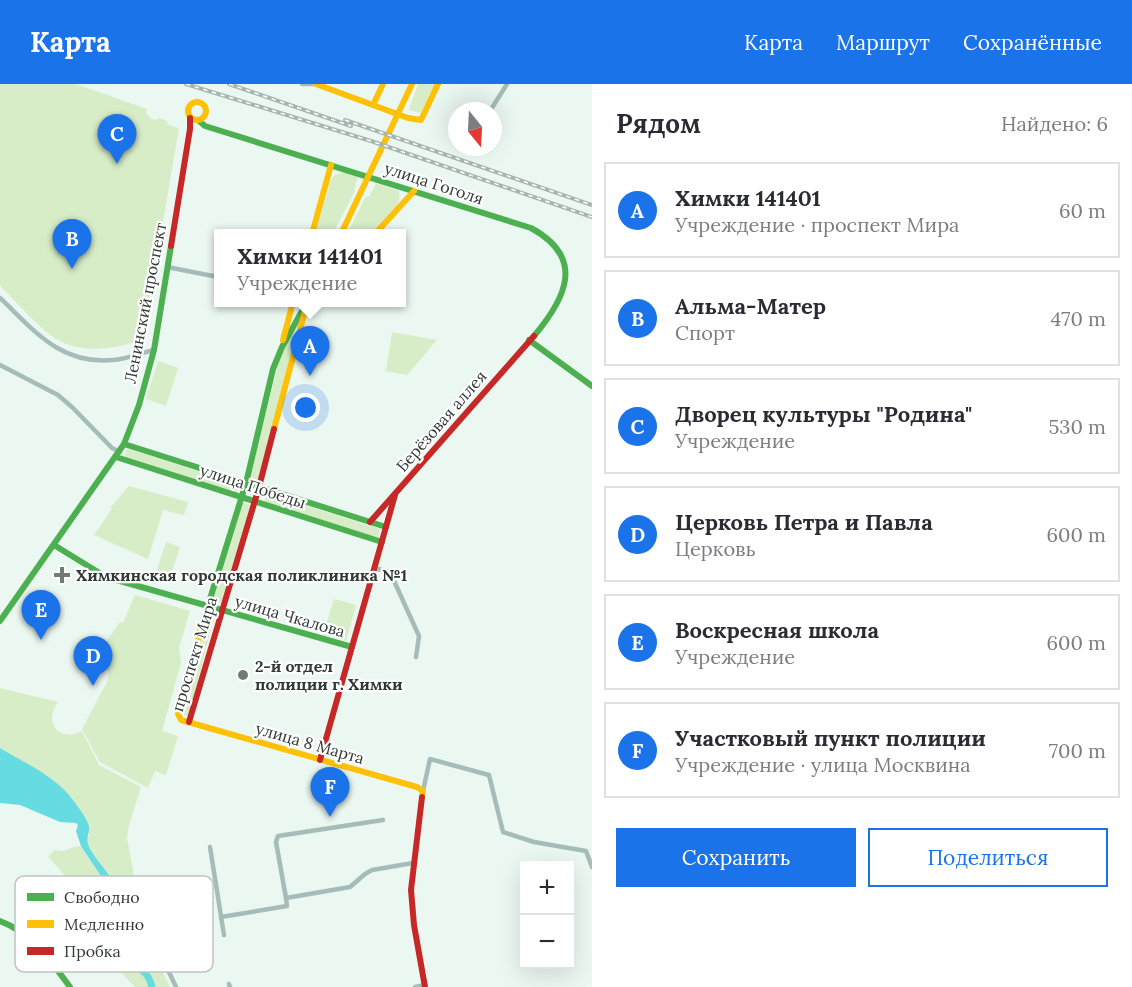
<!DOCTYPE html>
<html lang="ru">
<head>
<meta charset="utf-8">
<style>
  :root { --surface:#fff; --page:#f2f2f3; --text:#2b2b33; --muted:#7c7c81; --line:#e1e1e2; --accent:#1a73e8 }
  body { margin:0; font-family:Lora,serif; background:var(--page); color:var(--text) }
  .controls { position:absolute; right:18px; bottom:18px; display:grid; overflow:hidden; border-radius:0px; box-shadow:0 6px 24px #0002 }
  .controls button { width:54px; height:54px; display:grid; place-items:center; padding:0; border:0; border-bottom:2px solid var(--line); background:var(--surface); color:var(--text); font:30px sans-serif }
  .compass { position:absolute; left:448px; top:18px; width:54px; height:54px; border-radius:50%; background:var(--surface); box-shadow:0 6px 24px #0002; rotate:162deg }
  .you { position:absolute; left:306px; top:324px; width:21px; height:21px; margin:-15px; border:4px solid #fff; border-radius:50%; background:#1a73e8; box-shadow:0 0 0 9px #1a73e833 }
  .badge { display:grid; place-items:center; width:39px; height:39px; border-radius:50%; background:var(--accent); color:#fff; font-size:20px; font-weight:700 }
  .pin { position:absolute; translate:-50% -50px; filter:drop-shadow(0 2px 3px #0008) }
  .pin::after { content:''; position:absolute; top:32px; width:21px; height:18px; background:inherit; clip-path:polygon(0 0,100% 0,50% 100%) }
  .popup { position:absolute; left:214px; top:145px; width:192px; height:78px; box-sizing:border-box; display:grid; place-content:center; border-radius:0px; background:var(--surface); filter:drop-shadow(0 2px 4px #0005); font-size:20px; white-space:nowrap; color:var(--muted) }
  .popup b { font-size:22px; color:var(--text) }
  .popup::after { content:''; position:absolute; left:50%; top:100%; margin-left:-12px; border:12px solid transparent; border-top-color:var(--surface) }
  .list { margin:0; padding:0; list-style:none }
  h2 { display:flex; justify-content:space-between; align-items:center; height:78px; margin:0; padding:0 24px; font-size:26px }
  h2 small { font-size:20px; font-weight:400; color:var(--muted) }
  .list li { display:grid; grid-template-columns:39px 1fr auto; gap:18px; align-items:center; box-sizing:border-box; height:96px; margin:0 12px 12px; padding:0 12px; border:2px solid var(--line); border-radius:0px }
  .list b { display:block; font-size:22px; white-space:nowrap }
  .list p { margin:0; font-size:20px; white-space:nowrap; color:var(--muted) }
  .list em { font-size:20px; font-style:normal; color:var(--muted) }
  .actions { display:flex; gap:12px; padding:18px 24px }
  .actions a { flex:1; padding:14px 0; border:2px solid var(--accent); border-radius:0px; text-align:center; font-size:21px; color:var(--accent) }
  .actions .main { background:var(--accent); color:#fff }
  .map { position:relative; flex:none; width:592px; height:903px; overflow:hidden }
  header { display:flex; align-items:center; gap:36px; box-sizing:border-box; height:84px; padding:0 30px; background:var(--accent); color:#fff }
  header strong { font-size:28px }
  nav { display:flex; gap:33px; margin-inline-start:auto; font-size:21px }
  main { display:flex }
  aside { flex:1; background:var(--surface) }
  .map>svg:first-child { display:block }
</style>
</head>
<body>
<header>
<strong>Карта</strong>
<nav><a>Карта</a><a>Маршрут</a><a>Сохранённые</a></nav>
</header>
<main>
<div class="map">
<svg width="592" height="903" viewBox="0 0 592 903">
  <rect width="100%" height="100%" fill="#ebf7f1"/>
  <g fill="#d7edc8">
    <path d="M0,0H76L147,25L146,29L152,35L156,36L160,34L167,37L168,41L179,44L143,255C118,265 83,270 58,256C39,245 17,218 0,202Z"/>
    <polygon points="418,0 435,0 422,26 419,29 409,26"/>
    <polygon points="343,88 358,92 354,106 355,107 333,149 315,150 331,95 335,91"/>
    <path d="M376,99L399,107C403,124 383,138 372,149L347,150L366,112L369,113Z"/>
    <polygon points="392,248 437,256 407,291 386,287"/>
    <polygon points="291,251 295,253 259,394 256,397 252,397 249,393 280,274"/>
    <polygon points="158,277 178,284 166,322 146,315"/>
    <polygon points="129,365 239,400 236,409 126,374 125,372 126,366"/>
    <polygon points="129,402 188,418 184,431 163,426 148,475 94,451 112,425 110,424"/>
    <polygon points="267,409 380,445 379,452 377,454 264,418"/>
    <polygon points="241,418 251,421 221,519 211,516"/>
    <polygon points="166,458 180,463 169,497 155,492"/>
    <polygon points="135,511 190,527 179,564 181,579 162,647 178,652 166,691 155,687 148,704 100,678 82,645 107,598 109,587 93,575 120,538 123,539"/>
    <polygon points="334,515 356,521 346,557 323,551"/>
    <polygon points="208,528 215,530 189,631 185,632 180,628 183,616 189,617 191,610 187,609"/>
    <path d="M0,604L58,618C43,638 58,659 82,647L99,681L141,703L129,741L127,754L142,835L140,846L149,870L157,877L170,903H135L108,874L100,862L84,814L48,772L55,766C66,770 70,762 81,762L119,819L125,841L126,814L105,789L87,760L89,749L67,709L48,692L0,664Z"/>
  </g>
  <path fill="#67dbe2" d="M0,664C23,678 51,690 69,711C75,719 86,732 89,742C90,748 86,754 88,760C92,777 153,832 126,844L119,819L81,762L76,747L78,741L76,739L60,738L20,721L0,719Z"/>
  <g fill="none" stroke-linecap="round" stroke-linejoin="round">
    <path stroke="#67dbe2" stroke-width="7" d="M126,835C126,846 130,869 136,879C142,890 147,885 152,903"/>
    <g stroke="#a5bcb8" stroke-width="4.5">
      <polyline points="302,0 314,0"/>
      <polyline points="490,27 507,0"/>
      <polyline points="167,183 218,193"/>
      <path d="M0,214C34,246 60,281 113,276C127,275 140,269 154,266"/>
      <polyline points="0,281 58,311 73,324 112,364 120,368"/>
      <polyline points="374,484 390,488 419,552 416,573"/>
      <polyline points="423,707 430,675 489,691 503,748 534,758 586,767 592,783"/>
      <polyline points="210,763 224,851"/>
      <polyline points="286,814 276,758 278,752 383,736"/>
      <polyline points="146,827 159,867 176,903"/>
      <polyline points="221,833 287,822 286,814 350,803 365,790 372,786 413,779"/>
      <polyline points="229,900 230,903"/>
      <polyline points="415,903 425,901"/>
    </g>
    <g stroke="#4caf50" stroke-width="6">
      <path d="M198,36L205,42L531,144C586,174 566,214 534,252"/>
      <polyline points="529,256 592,302"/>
      <polyline points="124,360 386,443"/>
      <polyline points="116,373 382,458"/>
      <polyline points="54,461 106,493 352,563"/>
      <polyline points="0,537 124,360 139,321 154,266 171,162"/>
      <polyline points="201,544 246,399 273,285 282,263 307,218"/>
      <path d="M0,837C32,849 50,876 70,903"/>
    </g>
    <g stroke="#ffc107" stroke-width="6">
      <polyline points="316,0 408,34 421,36 438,0"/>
      <circle cx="197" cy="27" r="9"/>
      <polyline points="373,21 383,0"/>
      <polyline points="312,150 331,81"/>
      <polyline points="341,150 412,0"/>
      <polyline points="375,150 414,107"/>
      <polyline points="283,256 293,218"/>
      <polyline points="274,345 306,223"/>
      <polyline points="201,544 178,630 181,636 417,703 423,707 422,713"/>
    </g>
    <g stroke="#c62828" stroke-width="6">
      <polyline points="171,162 190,45 190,34"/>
      <polyline points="370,438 534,252"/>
      <polyline points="189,638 259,403 274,345"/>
      <polyline points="320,676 395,411"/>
      <polyline points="422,713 411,806 414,841 425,903"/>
    </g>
    <defs>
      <g id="rail">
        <polyline points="186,0 371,57 592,133"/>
        <polyline points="229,0 351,42"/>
        <polyline points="345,36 592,121"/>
      </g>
    </defs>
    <use href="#rail" stroke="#a5b6b1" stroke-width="4"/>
    <use href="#rail" stroke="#fff" stroke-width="1.5" stroke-dasharray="4.5" stroke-linecap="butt"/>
  </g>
  <g fill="#717c77" stroke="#fff" stroke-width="2">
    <path d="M59 482h6v6h6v6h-6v6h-6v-6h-6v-6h6z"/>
    <circle cx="243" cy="591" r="6"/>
  </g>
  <g text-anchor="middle" stroke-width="4.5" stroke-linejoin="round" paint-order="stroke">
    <g font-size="16" fill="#303935" stroke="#fff">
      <text transform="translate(434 99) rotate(18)" y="6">улица Гоголя</text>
      <text transform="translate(145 219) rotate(-79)" y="6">Ленинский проспект</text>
      <text transform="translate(441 337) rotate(-49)" y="6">Берёзовая аллея</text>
      <text transform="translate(253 402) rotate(18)" y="6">улица Победы</text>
      <text transform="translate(290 532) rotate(16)" y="6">улица Чкалова</text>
      <text transform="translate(194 570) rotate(-73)" y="6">проспект Мира</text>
      <text transform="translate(310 659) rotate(16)" y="6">улица 8 Марта</text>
    </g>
    <g font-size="16" font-weight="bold" fill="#303935" stroke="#fff" text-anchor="start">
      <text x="76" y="497">Химкинская городская поликлиника №1</text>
      <text x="255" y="588">2-й отдел<tspan x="255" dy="18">полиции г. Химки</tspan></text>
    </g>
  </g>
  <rect x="15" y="792" width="198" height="96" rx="9" fill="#fff" stroke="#c1c4c2" stroke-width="1.5"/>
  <rect x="27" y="809" width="27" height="8" fill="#4caf50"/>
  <rect x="27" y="836" width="27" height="8" fill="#ffc107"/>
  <rect x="27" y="863" width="27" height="8" fill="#c62828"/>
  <g font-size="16" fill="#303935">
    <text x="64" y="819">Свободно</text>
    <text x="64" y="846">Медленно</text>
    <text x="64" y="873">Пробка</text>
  </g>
</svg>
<div class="controls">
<button>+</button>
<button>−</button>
</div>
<svg class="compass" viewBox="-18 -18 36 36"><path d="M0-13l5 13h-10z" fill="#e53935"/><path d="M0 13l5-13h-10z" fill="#7c7c81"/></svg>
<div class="you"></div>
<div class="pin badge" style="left:310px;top:292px">A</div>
<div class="popup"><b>Химки 141401</b>Учреждение</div>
<div class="pin badge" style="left:72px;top:185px">B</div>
<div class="pin badge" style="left:117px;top:80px">C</div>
<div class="pin badge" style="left:93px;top:602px">D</div>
<div class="pin badge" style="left:41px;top:556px">E</div>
<div class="pin badge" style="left:330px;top:733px">F</div>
</div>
<aside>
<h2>Рядом<small>Найдено: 6</small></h2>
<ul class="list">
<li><span class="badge">A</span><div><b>Химки 141401</b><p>Учреждение · проспект Мира</p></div><em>60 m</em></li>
<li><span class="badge">B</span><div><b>Альма-Матер</b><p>Спорт</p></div><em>470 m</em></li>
<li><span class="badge">C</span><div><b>Дворец культуры &quot;Родина&quot;</b><p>Учреждение</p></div><em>530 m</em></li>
<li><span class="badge">D</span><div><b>Церковь Петра и Павла</b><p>Церковь</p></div><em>600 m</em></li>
<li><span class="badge">E</span><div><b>Воскресная школа</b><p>Учреждение</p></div><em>600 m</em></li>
<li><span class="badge">F</span><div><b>Участковый пункт полиции</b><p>Учреждение · улица Москвина</p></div><em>700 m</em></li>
</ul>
<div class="actions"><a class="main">Сохранить</a><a>Поделиться</a></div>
</aside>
</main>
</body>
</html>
